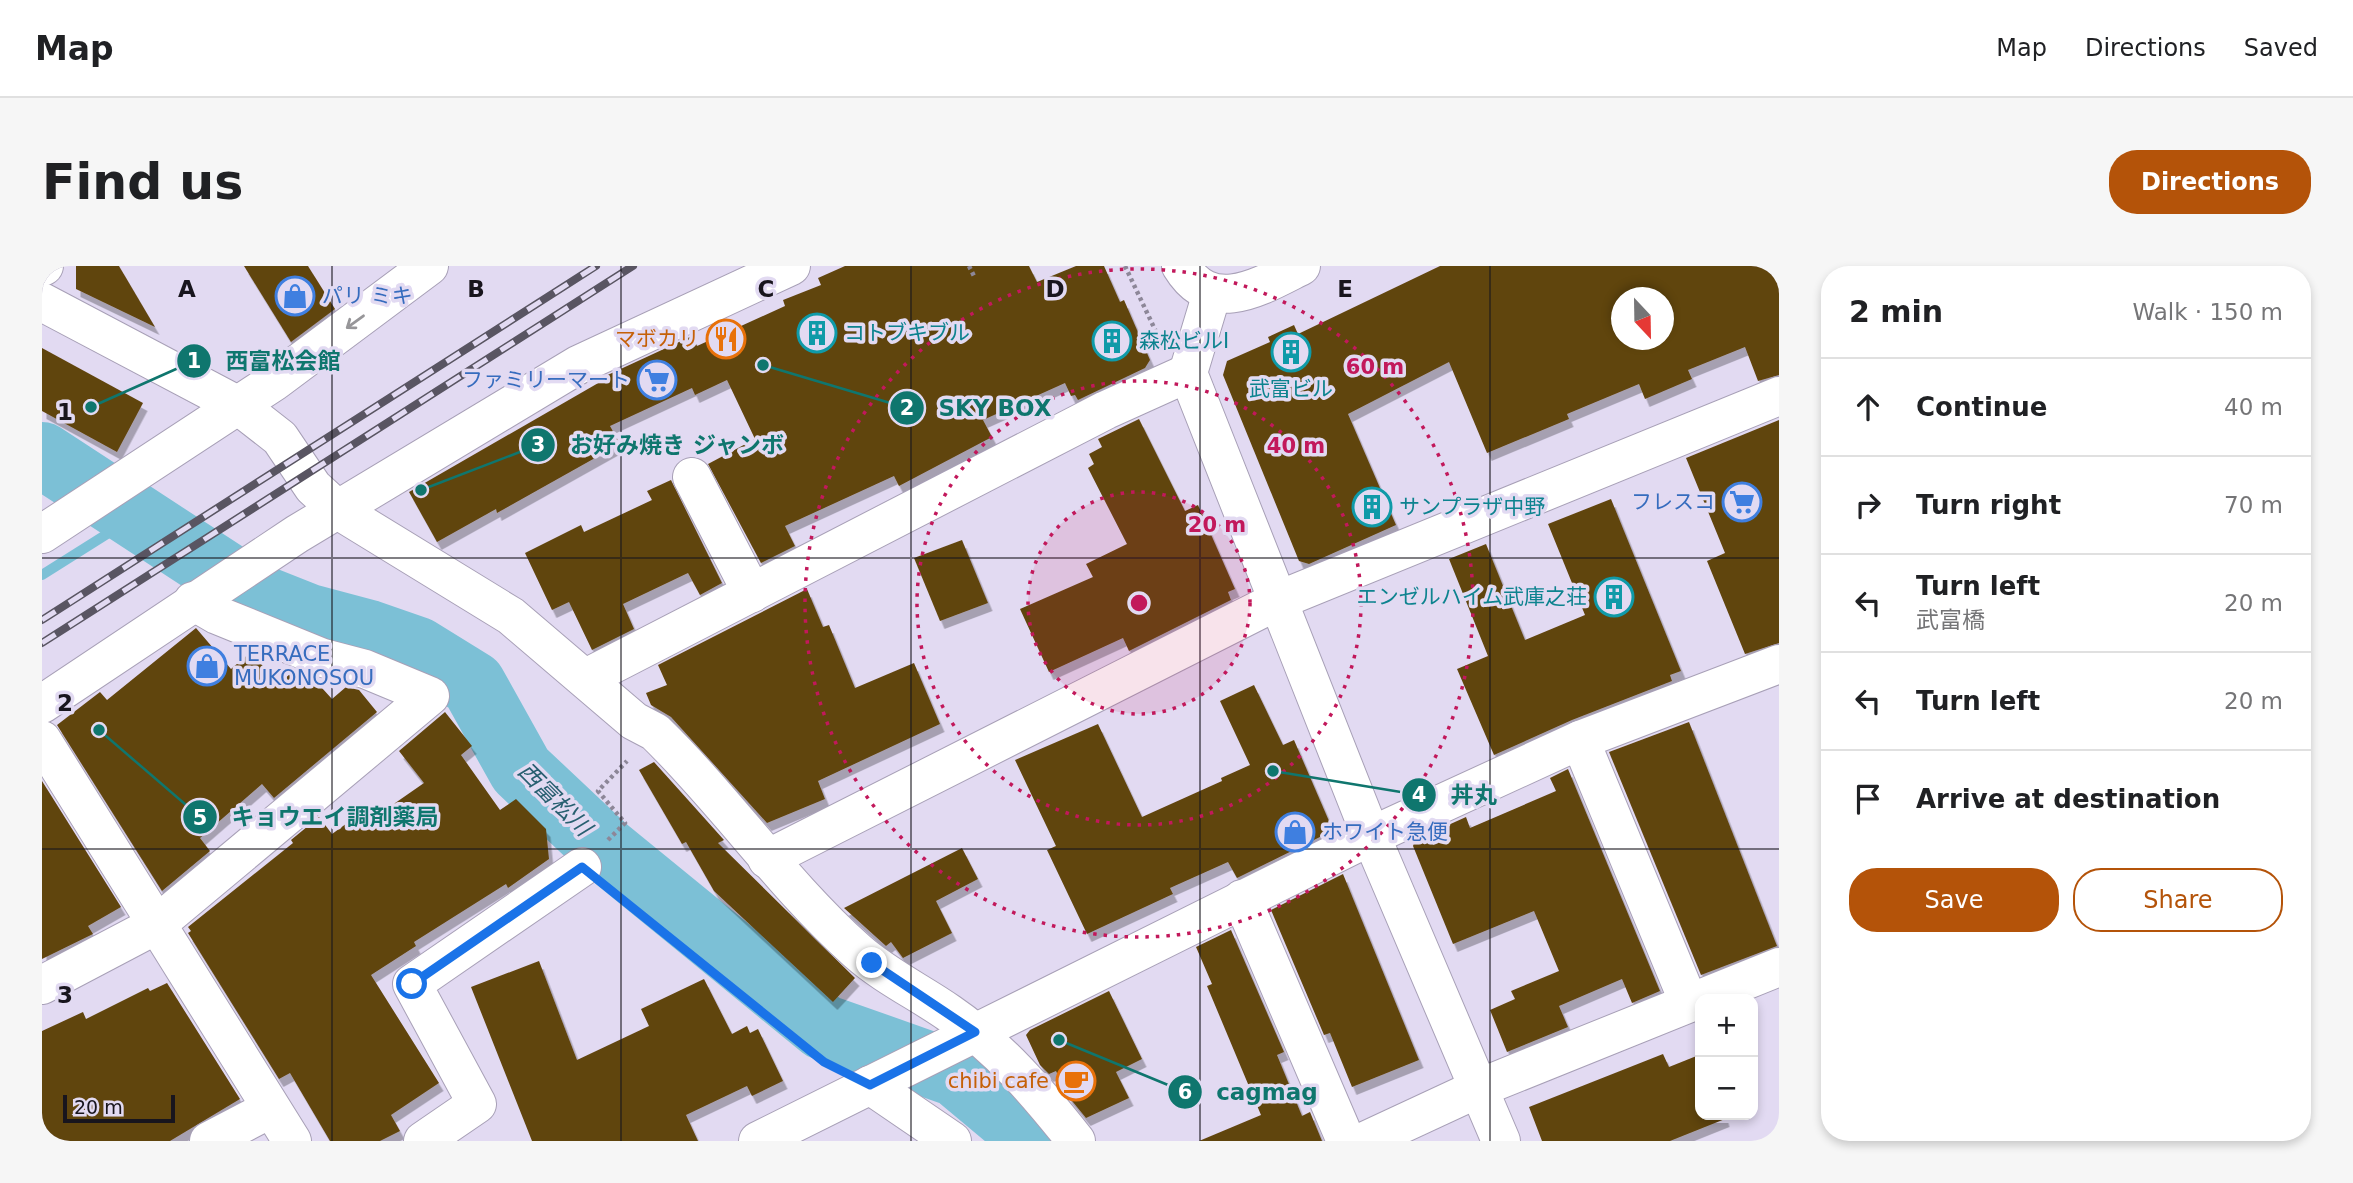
<!DOCTYPE html>
<html lang="en">
<head>
<meta charset="utf-8">
<style>
  :root { --surface:#fff; --page:#f6f6f6; --text:#202124; --muted:#757577; --line:#e0e0e0; --accent:#b45309 }
  body { margin:0; font-family:"DejaVu Sans","Noto Sans JP",sans-serif; background:var(--page); color:var(--text) }
  .controls { position:absolute; right:21px; bottom:21px; display:grid; overflow:hidden; border-radius:14px; box-shadow:0 4px 10px #0003 }
  .controls button { width:63px; height:63px; display:grid; place-items:center; padding:0; border:0; border-bottom:2px solid var(--line); background:var(--surface); color:var(--text); font:35px sans-serif }
  .compass { position:absolute; left:1569px; top:21px; width:63px; height:63px; border-radius:50%; background:var(--surface); box-shadow:0 4px 10px #0003; rotate:158deg }
  .scale { position:absolute; left:21px; bottom:18px; width:112px; box-sizing:border-box; padding-left:7px; border:4px solid #18151d; border-top:0; font-size:19px; line-height:24px; white-space:nowrap; color:#18151d; -webkit-text-stroke:5px #e2daf2; paint-order:stroke }
  .stop { position:absolute; width:21px; height:21px; margin:-16px; border:5px solid #1a73e8; border-radius:50%; background:#fff }
  .stop.end { background:#1a73e8; border-color:#fff; box-shadow:0 2px 7px #0008 }
  .list { margin:0; padding:0; list-style:none }
  h2 { display:flex; justify-content:space-between; align-items:center; height:91px; margin:0; padding:0 28px; font-size:30px }
  h2 small { font-size:23px; font-weight:400; color:var(--muted) }
  .list li { display:grid; grid-template-columns:46px 1fr auto; gap:21px; align-items:center; box-sizing:border-box; height:98px; padding:0 28px; border-top:2px solid var(--line) }
  .list b { display:block; font-size:26px; white-space:nowrap }
  .list p { margin:0; font-size:23px; white-space:nowrap; color:var(--muted) }
  .list em { font-size:23px; font-style:normal; color:var(--muted) }
  .actions { display:flex; gap:14px; padding:21px 28px }
  .actions a { flex:1; padding:16px 0; border:2px solid var(--accent); border-radius:28px; text-align:center; font-size:24px; color:var(--accent) }
  .actions .main { background:var(--accent); color:#fff }
  .icon { flex:none; width:38px; height:38px; fill:none; stroke:currentColor; stroke-width:2; stroke-linecap:round; stroke-linejoin:round }
  .map { position:relative; flex:none; width:1737px; height:875px; overflow:hidden; border-radius:28px }
  header { display:flex; align-items:center; gap:42px; box-sizing:border-box; height:98px; padding:0 35px; background:var(--surface); border-bottom:2px solid var(--line) }
  header strong { font-size:33px }
  nav { display:flex; gap:38px; margin-inline-start:auto; font-size:24px }
  .intro { display:flex; align-items:center; justify-content:space-between; box-sizing:border-box; height:168px; padding:0 42px }
  h1 { margin:0; font-size:49px }
  .button { padding:18px 32px; border-radius:28px; background:var(--accent); color:#fff; font-size:24px; font-weight:700 }
  main { display:flex; gap:42px; padding:0 42px }
  aside { flex:1; background:var(--surface); border-radius:28px; box-shadow:0 4px 10px #0003 }
  .map>svg:first-child { display:block }
</style>
</head>
<body>
<header>
<strong>Map</strong>
<nav><a>Map</a><a>Directions</a><a>Saved</a></nav>
</header>
<div class="intro"><h1>Find us</h1><a class="button">Directions</a></div>
<main>
<div class="map">
<svg width="1737" height="875" viewBox="0 0 1737 875">
  <defs>
    <filter id="shadow"><feDropShadow dx="4.5" dy="8" stdDeviation="0" flood-color="#0004"/></filter>
  </defs>
  <rect width="100%" height="100%" fill="#e2daf2"/>
  <g fill="none" stroke-linecap="round" stroke-linejoin="round">
    <polyline stroke="#7cc0d6" stroke-width="10" points="0,309 92,251"/>
    <polyline stroke="#7cc0d6" stroke-width="66" points="0,189 219,332 267,351 327,367 376,384 431,418 479,504 563,583 781,761 914,808 974,858 986,875"/>
  </g>
  <g fill="#614411" fill-rule="evenodd" filter="url(#shadow)">
    <polygon points="34,0 77,0 113,61 34,23"/>
    <polygon points="202,0 266,0 293,43 249,76"/>
    <polygon points="803,0 987,0 995,16 1034,0 1062,0 1078,36 1082,34 1108,94 1103,102 1036,134 1033,129 1029,130 1023,117 941,154 950,171 857,220 852,210 743,260 753,280 719,297 666,198 713,173 685,114 653,129 650,122 568,160 578,178 455,247 454,243 395,276 367,226 558,116 557,113 650,70 655,80 743,40 741,34 779,19 776,12"/>
    <path d="M1398,0H1737V109L1716,115L1703,81L1646,104L1650,113L1603,133L1597,118L1525,148L1527,153L1445,187L1407,96L1306,148L1354,259L1267,298L1257,295L1181,109L1185,95L1228,76L1226,71L1252,59L1256,68ZM1579,32H1621V74H1579Z"/>
    <polygon points="0,82 101,137 75,186 0,145"/>
    <polygon points="1097,153 1143,245 1156,239 1193,323 1186,326 1189,334 1087,385 1081,372 1007,406 978,343 1051,311 1044,298 1085,278 1046,202 1052,198 1047,188 1060,181 1056,173"/>
    <polygon points="1737,154 1737,377 1703,388 1665,295 1683,287 1644,192"/>
    <polygon points="629,214 680,317 658,329 646,307 581,338 592,363 550,384 527,336 510,344 483,287 539,259 542,266 610,234 605,225"/>
    <polygon points="1569,233 1639,405 1628,409 1630,415 1530,454 1452,489 1415,403 1446,390 1407,293 1444,278 1483,374 1543,349 1506,258"/>
    <polygon points="920,274 946,337 898,355 872,292"/>
    <polygon points="765,323 781,361 787,359 813,422 872,397 898,458 776,515 783,533 725,557 629,451 609,439 604,427 625,419 616,399"/>
    <polygon points="154,362 189,403 209,386 236,418 253,404 270,411 290,433 304,421 317,424 335,446 232,532 220,518 158,572 168,585 120,625 15,459 58,426 65,434"/>
    <polygon points="1212,419 1241,479 1252,474 1290,562 1283,565 1284,568 1195,612 1186,596 1128,622 1131,628 1045,668 1005,584 1014,580 973,494 1056,458 1100,551 1180,515 1179,512 1208,499 1178,435"/>
    <polygon points="403,446 430,480 419,489 458,544 474,533 504,563 507,593 466,622 464,618 372,676 374,680 329,709 397,817 349,849 358,865 338,875 288,875 248,807 237,813 146,667 149,665 146,661 251,577 249,574 277,551 290,568 326,542 333,551 382,517 357,485"/>
    <polygon points="1647,456 1735,680 1659,709 1567,486"/>
    <polygon points="612,496 682,574 676,577 813,712 791,736 672,625 644,576 640,578 597,504"/>
    <polygon points="1526,503 1618,725 1590,737 1580,713 1517,740 1526,761 1465,786 1448,744 1473,733 1469,725 1517,705 1492,645 1411,678 1371,580 1373,574 1424,551 1428,562 1514,525 1508,512"/>
    <polygon points="0,515 79,641 46,660 51,668 0,693"/>
    <polygon points="920,582 936,613 894,635 910,667 861,692 849,676 844,680 802,642"/>
    <polygon points="1301,608 1377,794 1310,821 1288,767 1282,769 1229,644"/>
    <polygon points="1189,664 1242,786 1235,789 1260,850 1268,846 1280,875 1157,875 1219,849 1165,720 1170,718 1154,681"/>
    <polygon points="497,695 535,794 607,760 599,743 662,713 690,768 705,760 708,767 716,763 741,815 710,830 705,820 644,849 656,875 490,875 429,721"/>
    <polygon points="125,717 198,833 128,875 0,875 0,765 41,746 44,753 106,722 108,725"/>
    <polygon points="1067,725 1100,793 1074,806 1087,832 1044,852 1026,830 1014,805 1007,808 998,799 984,769 988,764"/>
    <polygon points="1621,788 1627,801 1657,789 1658,849 1682,849 1683,853 1628,875 1500,875 1487,841"/>
  </g>
  <g fill="none" stroke-linecap="round" stroke-linejoin="round">
    <defs>
      <g id="minor">
        <path d="M1139,0C1170,51 1219,20 1259,0"/>
        <polyline points="0,1 2,0"/>
        <polyline points="1170,27 1146,107 1329,570 1459,875"/>
        <path d="M0,36L197,140L238,172L271,221L296,244L469,350L592,455L613,466C684,535 740,618 815,685C843,710 877,726 907,747C958,782 996,827 1034,875"/>
        <polyline points="650,211 710,327"/>
        <polyline points="0,268 233,115 387,0"/>
        <polyline points="544,412 1064,144 1146,107"/>
        <polyline points="0,438 255,268 536,99 749,0"/>
        <polyline points="0,474 250,875"/>
        <polyline points="1538,474 1647,737"/>
        <polyline points="725,593 1237,334 1737,130"/>
        <polyline points="1200,633 1304,875"/>
        <polyline points="0,719 114,659 388,430 323,403 281,392 175,349 151,335"/>
        <polyline points="828,819 910,875"/>
        <polyline points="167,875 228,843"/>
        <polyline points="381,875 435,838 370,718 540,601"/>
        <polyline points="716,875 1329,570 1538,474 1737,398"/>
        <polyline points="1323,875 1437,822 1737,701"/>
      </g>
    </defs>
    <use href="#minor" stroke="#a8a0b7" stroke-width="40"/>
    <g stroke="#8d8798" stroke-width="4.5" stroke-dasharray="3.5 3.5" stroke-linecap="butt">
      <polyline points="927,0 932,10"/>
      <polyline points="1083,0 1116,70"/>
      <polyline points="566,574 583,557 556,525 585,495"/>
      <polyline points="569,624 787,798"/>
    </g>
    <use href="#minor" stroke="#fff" stroke-width="38"/>
    <defs>
      <g id="rail">
        <polyline points="0,354 554,0"/>
        <polyline points="0,377 591,0"/>
      </g>
    </defs>
    <use href="#rail" stroke="#595562" stroke-width="8"/>
    <use href="#rail" stroke="#e2daf2" stroke-width="5" stroke-dasharray="16" stroke-linecap="butt"/>
  </g>
  <defs><path id="oneway-shaft" d="M-6 0H5M1.5-3L5.5 0L1.5 3" fill="none" stroke-width="1.6" stroke-linecap="round" stroke-linejoin="round" transform="scale(1.75)"/></defs>
  <use stroke="#979699" href="#oneway-shaft" transform="translate(313 56) rotate(144)"/>
  <g fill="none" stroke-linecap="round" stroke-linejoin="round">
    <polyline stroke="#1a73e8" stroke-width="9" points="370,718 540,601 782,796 828,819 933,766 830,697"/>
  </g>
  <path fill="none" stroke="#18151d" stroke-width="2" stroke-opacity="0.55" d="M290,0V875M579,0V875M869,0V875M1158,0V875M1448,0V875M0,292H1737M0,583H1737"/>
  <circle cx="1097" cy="337" r="111" fill="#c2185b" fill-opacity=".12"/>
  <g fill="none" stroke="#c2185b" stroke-width="3.5" stroke-dasharray="3.5 7">
    <circle cx="1097" cy="337" r="111"/>
    <circle cx="1097" cy="337" r="222"/>
    <circle cx="1097" cy="337" r="334"/>
  </g>
  <defs>
    <symbol id="shop-ring" viewBox="-11 -11 22 22"><circle r="9.5" fill="#e2daf2" stroke="#3f7fe0" stroke-width="1.5"/><path d="M-5-2.5h2.3a2.7 3.5 0 0 1 5.4 0H5L5.5 6h-11ZM-1.5-2.5h3a1.5 2.3 0 0 0-3 0Z" fill="#3f7fe0"/></symbol>
    <symbol id="building-ring" viewBox="-11 -11 22 22"><circle r="9.5" fill="#e2daf2" stroke="#0f9aa8" stroke-width="1.5"/><path d="M-4-6H4V6H1V3H-1V6H-4ZM-2.5-4.3h1.7v1.8h-1.7ZM.8-4.3h1.7v1.8H.8ZM-2.5-1h1.7V.8h-1.7ZM.8-1h1.7V.8H.8Z" fill="#0f9aa8"/></symbol>
    <symbol id="restaurant-ring" viewBox="-11 -11 22 22"><circle r="9.5" fill="#e2daf2" stroke="#e8710a" stroke-width="1.5"/><path d="M-5-6h1v4h1v-4h1v4h1v-4h1v5L-1.5 .5V6h-2V.5L-5-1ZM5-6V6H3V1.5H1.5Q1.5-4 5-6Z" fill="#e8710a"/></symbol>
    <symbol id="supermarket-ring" viewBox="-11 -11 22 22"><circle r="9.5" fill="#e2daf2" stroke="#3f7fe0" stroke-width="1.5"/><path d="M-6-5.5h2.5l.6 2H6L4.5 2H-2.5L-4.4-4H-6ZM-1.5 3.2a1.3 1.3 0 1 0 .1 0ZM3 3.2a1.3 1.3 0 1 0 .1 0Z" fill="#3f7fe0"/></symbol>
    <symbol id="cafe-ring" viewBox="-11 -11 22 22"><circle r="9.5" fill="#e2daf2" stroke="#e8710a" stroke-width="1.5"/><path d="M-5.5-4.5H6V0H3Q3 3.5 0 3.5H-2.5Q-5.5 3.5-5.5 0ZM3-3.2v2h1.7v-2ZM-6 4.5H4V6H-6Z" fill="#e8710a"/></symbol>
  </defs>
  <g fill-rule="evenodd">
    <use href="#shop-ring" x="231" y="8" width="44" height="44"/>
    <use href="#building-ring" x="753" y="45" width="44" height="44"/>
    <use href="#restaurant-ring" x="662" y="51" width="44" height="44"/>
    <use href="#building-ring" x="1048" y="53" width="44" height="44"/>
    <use href="#building-ring" x="1227" y="64" width="44" height="44"/>
    <use href="#supermarket-ring" x="593" y="92" width="44" height="44"/>
    <use href="#supermarket-ring" x="1678" y="214" width="44" height="44"/>
    <use href="#building-ring" x="1308" y="219" width="44" height="44"/>
    <use href="#building-ring" x="1550" y="309" width="44" height="44"/>
    <use href="#shop-ring" x="143" y="378" width="44" height="44"/>
    <use href="#shop-ring" x="1231" y="544" width="44" height="44"/>
    <use href="#cafe-ring" x="1012" y="793" width="44" height="44"/>
  </g>
  <g text-anchor="middle" stroke-width="7" stroke-linejoin="round" paint-order="stroke">
    <g font-size="21" fill="#366cbe" stroke="#e2daf2" text-anchor="start">
      <text x="280" y="37">パリ ミキ</text>
      <text x="588" y="121" text-anchor="end">ファミリーマート</text>
      <text x="1673" y="243" text-anchor="end">フレスコ</text>
      <text x="192" y="395">TERRACE<tspan x="192" dy="24">MUKONOSOU</tspan></text>
      <text x="1280" y="573">ホワイト急便</text>
    </g>
    <g font-size="21" fill="#0d838f" stroke="#e2daf2" text-anchor="start">
      <text x="802" y="74">コトブキブル</text>
      <text x="1097" y="82">森松ビルⅠ</text>
      <text x="1249" y="130" text-anchor="middle">武富ビル</text>
      <text x="1357" y="248">サンプラザ中野</text>
      <text x="1545" y="338" text-anchor="end">エンゼルハイム武庫之荘</text>
    </g>
    <g font-size="21" fill="#c56008" stroke="#e2daf2" text-anchor="end">
      <text x="657" y="80">マボカリ</text>
      <text x="1007" y="822">chibi cafe</text>
    </g>
    <g font-size="23" font-style="italic" fill="#285f70" stroke="#e2daf2">
      <text transform="translate(513 533) rotate(45)" y="8">西富松川</text>
    </g>
  </g>
  <g font-size="23" text-anchor="middle" font-weight="bold" fill="#18151d" stroke="#e2daf2" stroke-width="7" stroke-linejoin="round" paint-order="stroke">
    <text x="145" y="31">A</text>
    <text x="434" y="31">B</text>
    <text x="724" y="31">C</text>
    <text x="1013" y="31">D</text>
    <text x="1303" y="31">E</text>
    <text x="23" y="154">1</text>
    <text x="23" y="445">2</text>
    <text x="23" y="737">3</text>
  </g>
  <circle cx="1097" cy="337" r="10" fill="#c2185b" stroke="#e2daf2" stroke-width="3.5"/>
  <g font-size="21" text-anchor="middle" font-weight="bold" fill="#c2185b" stroke="#e2daf2" stroke-width="7" stroke-linejoin="round" paint-order="stroke">
    <text x="1333" y="108">60 m</text>
    <text x="1254" y="187">40 m</text>
    <text x="1175" y="266">20 m</text>
  </g>
  <path fill="none" stroke="#0f766e" stroke-width="2.5" d="M49 141L152 95M721 99L865 142M379 224L496 179M1231 505L1377 529M57 464L158 551M1017 774L1143 826"/>
  <g fill="#0f766e" stroke="#e2daf2" stroke-width="2.5">
    <circle cx="49" cy="141" r="7"/>
    <circle cx="721" cy="99" r="7"/>
    <circle cx="379" cy="224" r="7"/>
    <circle cx="1231" cy="505" r="7"/>
    <circle cx="57" cy="464" r="7"/>
    <circle cx="1017" cy="774" r="7"/>
    <circle cx="152" cy="95" r="18"/>
    <circle cx="865" cy="142" r="18"/>
    <circle cx="496" cy="179" r="18"/>
    <circle cx="1377" cy="529" r="18"/>
    <circle cx="158" cy="551" r="18"/>
    <circle cx="1143" cy="826" r="18"/>
  </g>
  <g font-size="21" text-anchor="middle" font-weight="bold" fill="#fff">
    <text x="152" y="102">1</text>
    <text x="865" y="149">2</text>
    <text x="496" y="186">3</text>
    <text x="1377" y="536">4</text>
    <text x="158" y="559">5</text>
    <text x="1143" y="833">6</text>
  </g>
  <g font-size="23" text-anchor="middle" font-weight="bold" fill="#0f766e" stroke="#e2daf2" stroke-width="7" stroke-linejoin="round" paint-order="stroke">
    <text x="241" y="103">西富松会館</text>
    <text x="953" y="150">SKY BOX</text>
    <text x="635" y="187">お好み焼き ジャンボ</text>
    <text x="1432" y="537">丼丸</text>
    <text x="293" y="559">キョウエイ調剤薬局</text>
    <text x="1225" y="834">cagmag</text>
  </g>
</svg>
<div class="controls">
<button>+</button>
<button>−</button>
</div>
<svg class="compass" viewBox="-18 -18 36 36"><path d="M0-13l5 13h-10z" fill="#e53935"/><path d="M0 13l5-13h-10z" fill="#757577"/></svg>
<div class="scale">20 m</div>
<div class="stop" style="left:370px;top:718px"></div>
<div class="stop end" style="left:830px;top:697px"></div>
</div>
<aside>
<h2>2 min<small>Walk · 150 m</small></h2>
<ul class="list">
<li><svg class="icon" aria-label="ahead" viewBox="0 0 24 24"><path d="M12 20V5M6 11l6-6 6 6"/></svg><div><b>Continue</b></div><em>40 m</em></li>
<li><svg class="icon" aria-label="right" viewBox="0 0 24 24"><path d="M7 20v-9h11M14 6l5 5-5 5"/></svg><div><b>Turn right</b></div><em>70 m</em></li>
<li><svg class="icon" aria-label="left" viewBox="0 0 24 24"><path d="M17 20v-9H6M10 6l-5 5 5 5"/></svg><div><b>Turn left</b><p>武富橋</p></div><em>20 m</em></li>
<li><svg class="icon" aria-label="left" viewBox="0 0 24 24"><path d="M17 20v-9H6M10 6l-5 5 5 5"/></svg><div><b>Turn left</b></div><em>20 m</em></li>
<li><svg class="icon" aria-label="arrive" viewBox="0 0 24 24"><path d="M6 21V4h12l-3 4 3 4H6"/></svg><div><b>Arrive at destination</b></div></li>
</ul>
<div class="actions"><a class="main">Save</a><a>Share</a></div>
</aside>
</main>
</body>
</html>
